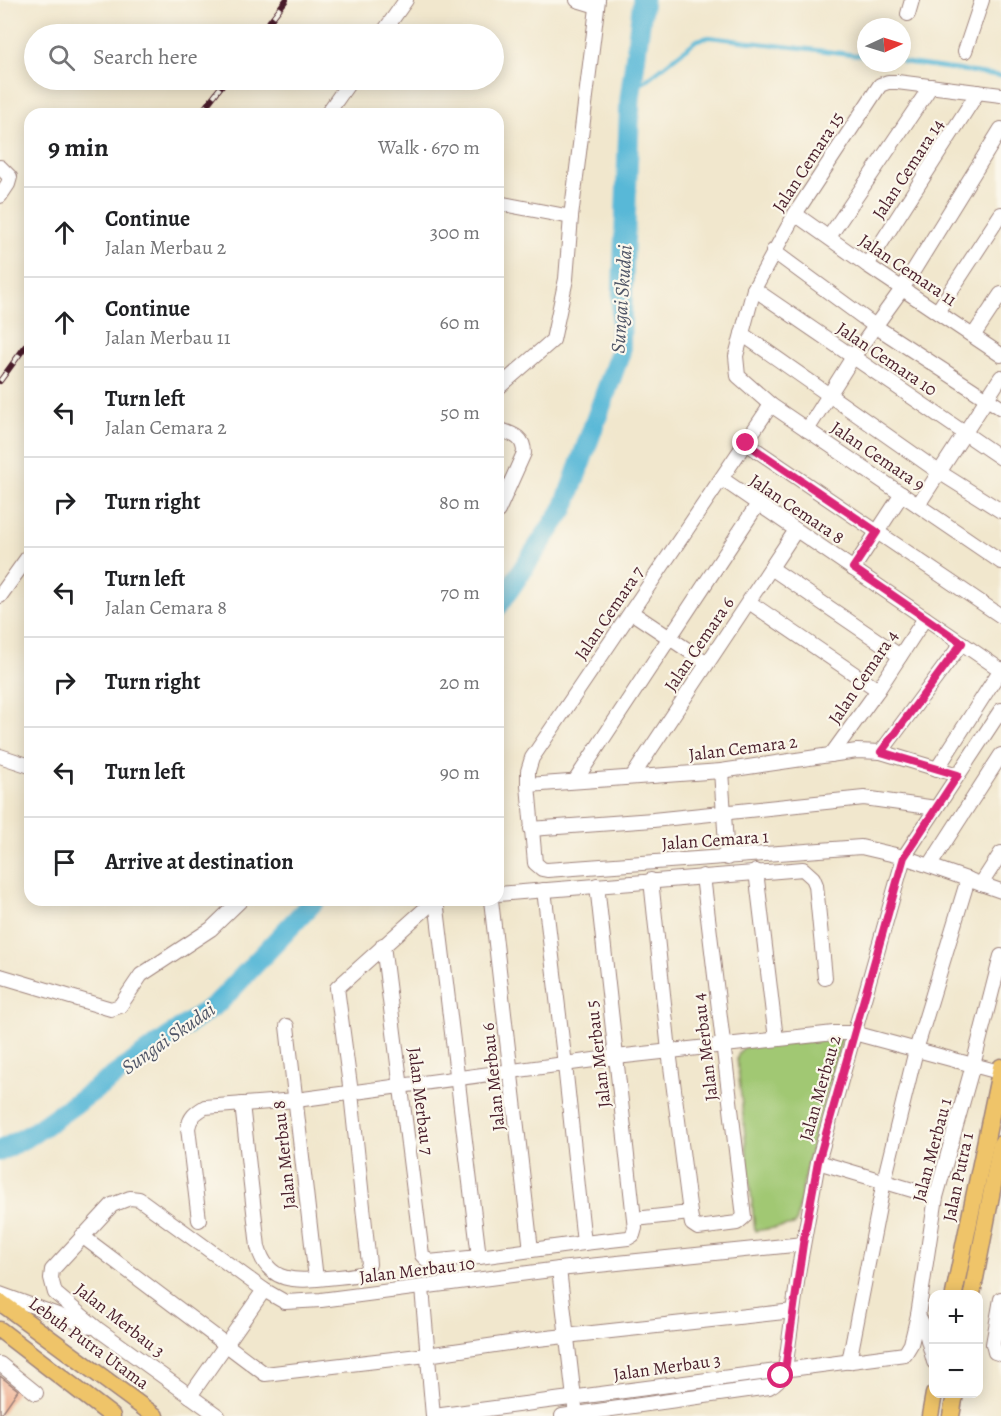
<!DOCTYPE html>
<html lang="en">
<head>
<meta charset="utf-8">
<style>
  :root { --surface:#fff; --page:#f2f2f2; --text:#202124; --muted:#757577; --line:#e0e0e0 }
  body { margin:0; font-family:Alegreya,serif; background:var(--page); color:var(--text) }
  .controls { position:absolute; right:18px; bottom:18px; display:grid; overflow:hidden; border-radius:12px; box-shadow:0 3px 15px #0003 }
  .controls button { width:54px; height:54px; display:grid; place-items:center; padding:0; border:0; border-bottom:2px solid var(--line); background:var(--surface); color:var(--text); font:30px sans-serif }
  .compass { position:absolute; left:857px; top:18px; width:54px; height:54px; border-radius:50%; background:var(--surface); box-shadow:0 3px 15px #0003; rotate:86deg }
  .stop { position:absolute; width:18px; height:18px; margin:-14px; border:4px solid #db2777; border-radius:50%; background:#fff }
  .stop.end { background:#db2777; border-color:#fff; box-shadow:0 2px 6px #0008 }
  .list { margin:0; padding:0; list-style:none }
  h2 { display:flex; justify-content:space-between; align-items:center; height:78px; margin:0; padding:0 24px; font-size:26px }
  h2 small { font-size:20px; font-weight:400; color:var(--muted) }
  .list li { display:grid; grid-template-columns:39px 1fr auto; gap:18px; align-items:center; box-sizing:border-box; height:90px; padding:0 24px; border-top:2px solid var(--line) }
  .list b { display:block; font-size:22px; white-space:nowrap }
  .list p { margin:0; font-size:20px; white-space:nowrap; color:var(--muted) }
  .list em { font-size:20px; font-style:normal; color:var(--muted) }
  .icon { flex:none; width:33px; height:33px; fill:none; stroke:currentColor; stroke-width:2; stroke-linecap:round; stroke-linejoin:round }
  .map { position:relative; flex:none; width:1001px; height:1416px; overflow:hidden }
  .search { position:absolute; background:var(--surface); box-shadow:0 3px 15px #0003; left:24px; top:24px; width:480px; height:66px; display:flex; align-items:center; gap:15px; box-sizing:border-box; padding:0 21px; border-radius:33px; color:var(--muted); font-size:22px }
  .panel { position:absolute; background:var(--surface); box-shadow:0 3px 15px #0003; left:24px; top:108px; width:480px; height:798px; border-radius:18px }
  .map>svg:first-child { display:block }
</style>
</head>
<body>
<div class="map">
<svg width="1001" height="1416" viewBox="0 0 1001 1416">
  <rect width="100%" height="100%" fill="#fbf7ec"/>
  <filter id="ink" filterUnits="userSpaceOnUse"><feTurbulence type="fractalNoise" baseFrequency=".0167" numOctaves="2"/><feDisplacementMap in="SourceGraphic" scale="12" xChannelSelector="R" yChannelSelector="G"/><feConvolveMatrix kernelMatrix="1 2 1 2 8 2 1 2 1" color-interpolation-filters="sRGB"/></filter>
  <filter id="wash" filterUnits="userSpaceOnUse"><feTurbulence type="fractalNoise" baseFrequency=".008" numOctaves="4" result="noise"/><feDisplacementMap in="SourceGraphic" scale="24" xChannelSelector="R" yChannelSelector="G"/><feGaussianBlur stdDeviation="1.35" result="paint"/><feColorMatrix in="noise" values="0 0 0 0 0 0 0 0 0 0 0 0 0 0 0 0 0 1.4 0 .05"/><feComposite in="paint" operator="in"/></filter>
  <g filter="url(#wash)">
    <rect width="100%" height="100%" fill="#f1e7cd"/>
    <polygon fill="#a1c873" stroke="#76744f" stroke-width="1.5" points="842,1038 806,1168 797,1220 794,1225 755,1231 737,1058 740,1051 745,1047"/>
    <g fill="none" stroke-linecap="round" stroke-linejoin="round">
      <g stroke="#59b8d7" stroke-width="4">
        <polyline points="902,62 1001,76"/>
        <polyline points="631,92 697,40 709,37 866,56"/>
      </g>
      <g stroke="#59b8d7" stroke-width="21">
        <polyline points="498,606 564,508 620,353 630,99 643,0"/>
        <polyline points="0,1151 32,1134 219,1002 315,900"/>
      </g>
    </g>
    <g id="blocks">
      <polygon fill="#efaf90" points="0,1376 18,1390 0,1416"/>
    </g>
  </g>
  <g filter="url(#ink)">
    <use href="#blocks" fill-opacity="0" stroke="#9e837c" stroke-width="1.5"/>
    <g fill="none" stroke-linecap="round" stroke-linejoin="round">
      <defs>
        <g id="minor">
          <polyline points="577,0 597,6"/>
          <polyline points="908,14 912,0"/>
          <polyline points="382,34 406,0"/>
          <polyline points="965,51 982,0"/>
          <polyline points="1001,95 897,82 888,82 880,85 795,214 754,289 736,356 738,376 771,405 1001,562"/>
          <polyline points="327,114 351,80"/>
          <polyline points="0,167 10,177 8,184 0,196"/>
          <polyline points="498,203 571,217"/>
          <polyline points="795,214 867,265 1001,355"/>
          <polyline points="829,237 931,86"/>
          <polyline points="773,251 875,326 1001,408"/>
          <polyline points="867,265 978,92"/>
          <polyline points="754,289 1001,458"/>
          <polyline points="937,312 1001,214"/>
          <polyline points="742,334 939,472 1001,511"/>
          <polyline points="973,336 1001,294"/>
          <polyline points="498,388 553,340 566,279 571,217 598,0"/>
          <polyline points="771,405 532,758 528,771 528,785 535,863 542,869 547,870 861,847 904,857 1001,891"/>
          <path d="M498,429C512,434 524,436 524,453L498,511"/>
          <polyline points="807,430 853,357 902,289 1001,129"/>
          <polyline points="746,443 1001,616"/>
          <polyline points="722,479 1001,670"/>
          <polyline points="918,505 1001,377"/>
          <polyline points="771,568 900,656"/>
          <polyline points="853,569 902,494"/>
          <polyline points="0,596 30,554"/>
          <polyline points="749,602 878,690"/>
          <polyline points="631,612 707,663"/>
          <polyline points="881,752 962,643"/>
          <polyline points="831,755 878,690 925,618"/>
          <polyline points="0,756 30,766"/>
          <polyline points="937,769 1001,669"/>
          <polyline points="721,771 727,858"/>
          <polyline points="632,777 796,530"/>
          <polyline points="575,781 758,504"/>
          <polyline points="528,785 721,771 857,751 881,752 958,775"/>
          <polyline points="531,829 653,820 864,798 936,808"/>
          <polyline points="930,865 1001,755"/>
          <polyline points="756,871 776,1039"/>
          <polyline points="981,884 1001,853"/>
          <polyline points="498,894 803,869 813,878 816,885 825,978"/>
          <polyline points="491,900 531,1250"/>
          <polyline points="383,945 422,1255 429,1262 479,1257 436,900"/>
          <polyline points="0,976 111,1009 120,1006 141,975 211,929 241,900"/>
          <polyline points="287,1026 316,1279"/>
          <path d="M242,1104L258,1247C268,1284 297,1281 327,1278C340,1277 353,1276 365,1273L369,1264L351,1093L337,988L435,900"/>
          <polyline points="818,1162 936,1197"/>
          <polyline points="690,1213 692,1224 698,1228 737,1223 744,1217 703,876"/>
          <polyline points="635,1219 690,1213 669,1051 651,880"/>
          <path d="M199,1220L188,1128C190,1117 195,1113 205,1107L296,1100L616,1057L834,1033H854L999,1072"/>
          <polyline points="82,1236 265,1374 427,1355 529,1340 793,1311"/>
          <polyline points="584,1243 628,1238 633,1235 635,1228 597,885"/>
          <polyline points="479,1257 584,1243 565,1065 544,890"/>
          <polyline points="559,1269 575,1407"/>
          <polyline points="422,1288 433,1416"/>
          <polyline points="0,1294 91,1327"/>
          <polyline points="1001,1299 993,1344 995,1352 1001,1354"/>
          <polyline points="918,1315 925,1329 934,1362"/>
          <polyline points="849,1362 884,1181 916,1050 968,879"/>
          <polyline points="0,1364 36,1393"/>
          <polyline points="190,1396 264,1290"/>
          <polyline points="218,1416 99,1330 55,1293 51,1278 52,1270 112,1205 130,1198 139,1199 264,1290 285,1302 321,1300 559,1269 803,1244"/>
          <polyline points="434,1416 905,1354 911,1344 918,1315 936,1197 973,1065 1001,956"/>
          <path d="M562,1416L769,1387C777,1383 781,1378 785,1370L799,1268L818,1162L904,857L1001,710"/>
        </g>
        <g id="major">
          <polyline points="954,1294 1001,1067"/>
          <polyline points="972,1294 1001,1144"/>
          <polyline points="0,1302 155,1416"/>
          <polyline points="0,1330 112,1416"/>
          <polyline points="930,1416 934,1394"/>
          <polyline points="951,1416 955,1394"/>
        </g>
      </defs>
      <use href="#minor" stroke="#9e837c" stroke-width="16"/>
      <use href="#major" stroke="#9e837c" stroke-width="19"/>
      <use href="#minor" stroke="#fff" stroke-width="14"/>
      <use href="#major" stroke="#efc469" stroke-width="16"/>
      <defs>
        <g id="rail">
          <polyline points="260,34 286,0"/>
          <polyline points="200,114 226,80"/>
          <polyline points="0,381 30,340"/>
        </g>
      </defs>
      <use href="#rail" stroke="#4a1f2b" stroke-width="6"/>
      <use href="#rail" stroke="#fbf7ec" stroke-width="4" stroke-dasharray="11" stroke-linecap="butt"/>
    </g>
  </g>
  <g fill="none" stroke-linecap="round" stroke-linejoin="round" filter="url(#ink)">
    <polyline stroke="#db2777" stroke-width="8" points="746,443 877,532 853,568 962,643 881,752 958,775 904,857 818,1162 803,1244 785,1370 781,1376"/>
  </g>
  <g text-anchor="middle" stroke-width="4.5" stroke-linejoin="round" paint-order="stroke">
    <g font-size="18" fill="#4a1f2b" stroke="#fbf7ec">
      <text transform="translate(808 162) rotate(-57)" y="6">Jalan Cemara 15</text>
      <text transform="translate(908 169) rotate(-57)" y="6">Jalan Cemara 14</text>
      <text transform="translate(908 270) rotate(34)" y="6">Jalan Cemara 11</text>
      <text transform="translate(887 359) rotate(34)" y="6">Jalan Cemara 10</text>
      <text transform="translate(878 456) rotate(34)" y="6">Jalan Cemara 9</text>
      <text transform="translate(797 509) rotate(34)" y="6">Jalan Cemara 8</text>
      <text transform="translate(609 613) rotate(-56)" y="6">Jalan Cemara 7</text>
      <text transform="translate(699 644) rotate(-56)" y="6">Jalan Cemara 6</text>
      <text transform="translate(863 677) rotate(-56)" y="6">Jalan Cemara 4</text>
      <text transform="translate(743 748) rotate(-7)" y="6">Jalan Cemara 2</text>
      <text transform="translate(715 840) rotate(-4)" y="6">Jalan Cemara 1</text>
      <text transform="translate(705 1047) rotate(-97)" y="6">Jalan Merbau 4</text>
      <text transform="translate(598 1054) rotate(-97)" y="6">Jalan Merbau 5</text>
      <text transform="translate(493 1077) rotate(-96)" y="6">Jalan Merbau 6</text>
      <text transform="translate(820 1088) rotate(-74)" y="6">Jalan Merbau 2</text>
      <text transform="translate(421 1101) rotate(83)" y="6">Jalan Merbau 7</text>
      <text transform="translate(932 1150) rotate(-75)" y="6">Jalan Merbau 1</text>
      <text transform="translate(284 1155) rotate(-96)" y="6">Jalan Merbau 8</text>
      <text transform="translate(958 1177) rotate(-78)" y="6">Jalan Putra 1</text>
      <text transform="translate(417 1270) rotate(-7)" y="6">Jalan Merbau 10</text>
      <text transform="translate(120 1320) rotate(38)" y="6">Jalan Merbau 3</text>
      <text transform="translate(89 1343) rotate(36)" y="6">Lebuh Putra Utama</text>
      <text transform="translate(667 1367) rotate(-8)" y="6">Jalan Merbau 3</text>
    </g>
    <g font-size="20" font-style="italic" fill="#4f5567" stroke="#fbf7ec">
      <text transform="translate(621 299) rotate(-86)" y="7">Sungai Skudai</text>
      <text transform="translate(168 1038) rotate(-35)" y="7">Sungai Skudai</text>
    </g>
  </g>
</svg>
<div class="controls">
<button>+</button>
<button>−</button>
</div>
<svg class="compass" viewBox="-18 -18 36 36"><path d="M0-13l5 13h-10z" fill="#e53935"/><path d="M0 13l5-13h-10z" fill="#757577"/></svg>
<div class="stop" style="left:781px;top:1376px"></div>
<div class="stop end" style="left:746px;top:443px"></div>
<div class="search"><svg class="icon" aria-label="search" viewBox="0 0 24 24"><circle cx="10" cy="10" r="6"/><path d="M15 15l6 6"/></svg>Search here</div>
<section class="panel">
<h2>9 min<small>Walk · 670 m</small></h2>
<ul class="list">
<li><svg class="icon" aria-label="ahead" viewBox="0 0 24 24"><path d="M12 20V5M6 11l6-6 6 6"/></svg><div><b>Continue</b><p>Jalan Merbau 2</p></div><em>300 m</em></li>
<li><svg class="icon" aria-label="ahead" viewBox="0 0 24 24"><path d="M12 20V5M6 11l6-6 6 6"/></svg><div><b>Continue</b><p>Jalan Merbau 11</p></div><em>60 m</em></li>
<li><svg class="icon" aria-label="left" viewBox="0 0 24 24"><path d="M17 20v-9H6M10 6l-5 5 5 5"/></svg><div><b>Turn left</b><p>Jalan Cemara 2</p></div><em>50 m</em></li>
<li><svg class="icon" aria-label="right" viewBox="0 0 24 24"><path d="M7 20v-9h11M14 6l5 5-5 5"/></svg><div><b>Turn right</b></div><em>80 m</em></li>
<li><svg class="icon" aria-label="left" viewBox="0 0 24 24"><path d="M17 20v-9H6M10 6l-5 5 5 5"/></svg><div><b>Turn left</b><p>Jalan Cemara 8</p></div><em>70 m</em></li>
<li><svg class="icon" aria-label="right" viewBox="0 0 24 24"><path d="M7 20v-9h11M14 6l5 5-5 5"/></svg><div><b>Turn right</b></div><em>20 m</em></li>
<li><svg class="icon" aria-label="left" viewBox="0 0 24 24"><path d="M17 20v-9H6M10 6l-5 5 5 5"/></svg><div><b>Turn left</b></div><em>90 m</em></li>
<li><svg class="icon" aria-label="arrive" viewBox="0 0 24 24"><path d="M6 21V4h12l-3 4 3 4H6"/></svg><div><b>Arrive at destination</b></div></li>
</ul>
</section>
</div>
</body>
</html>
